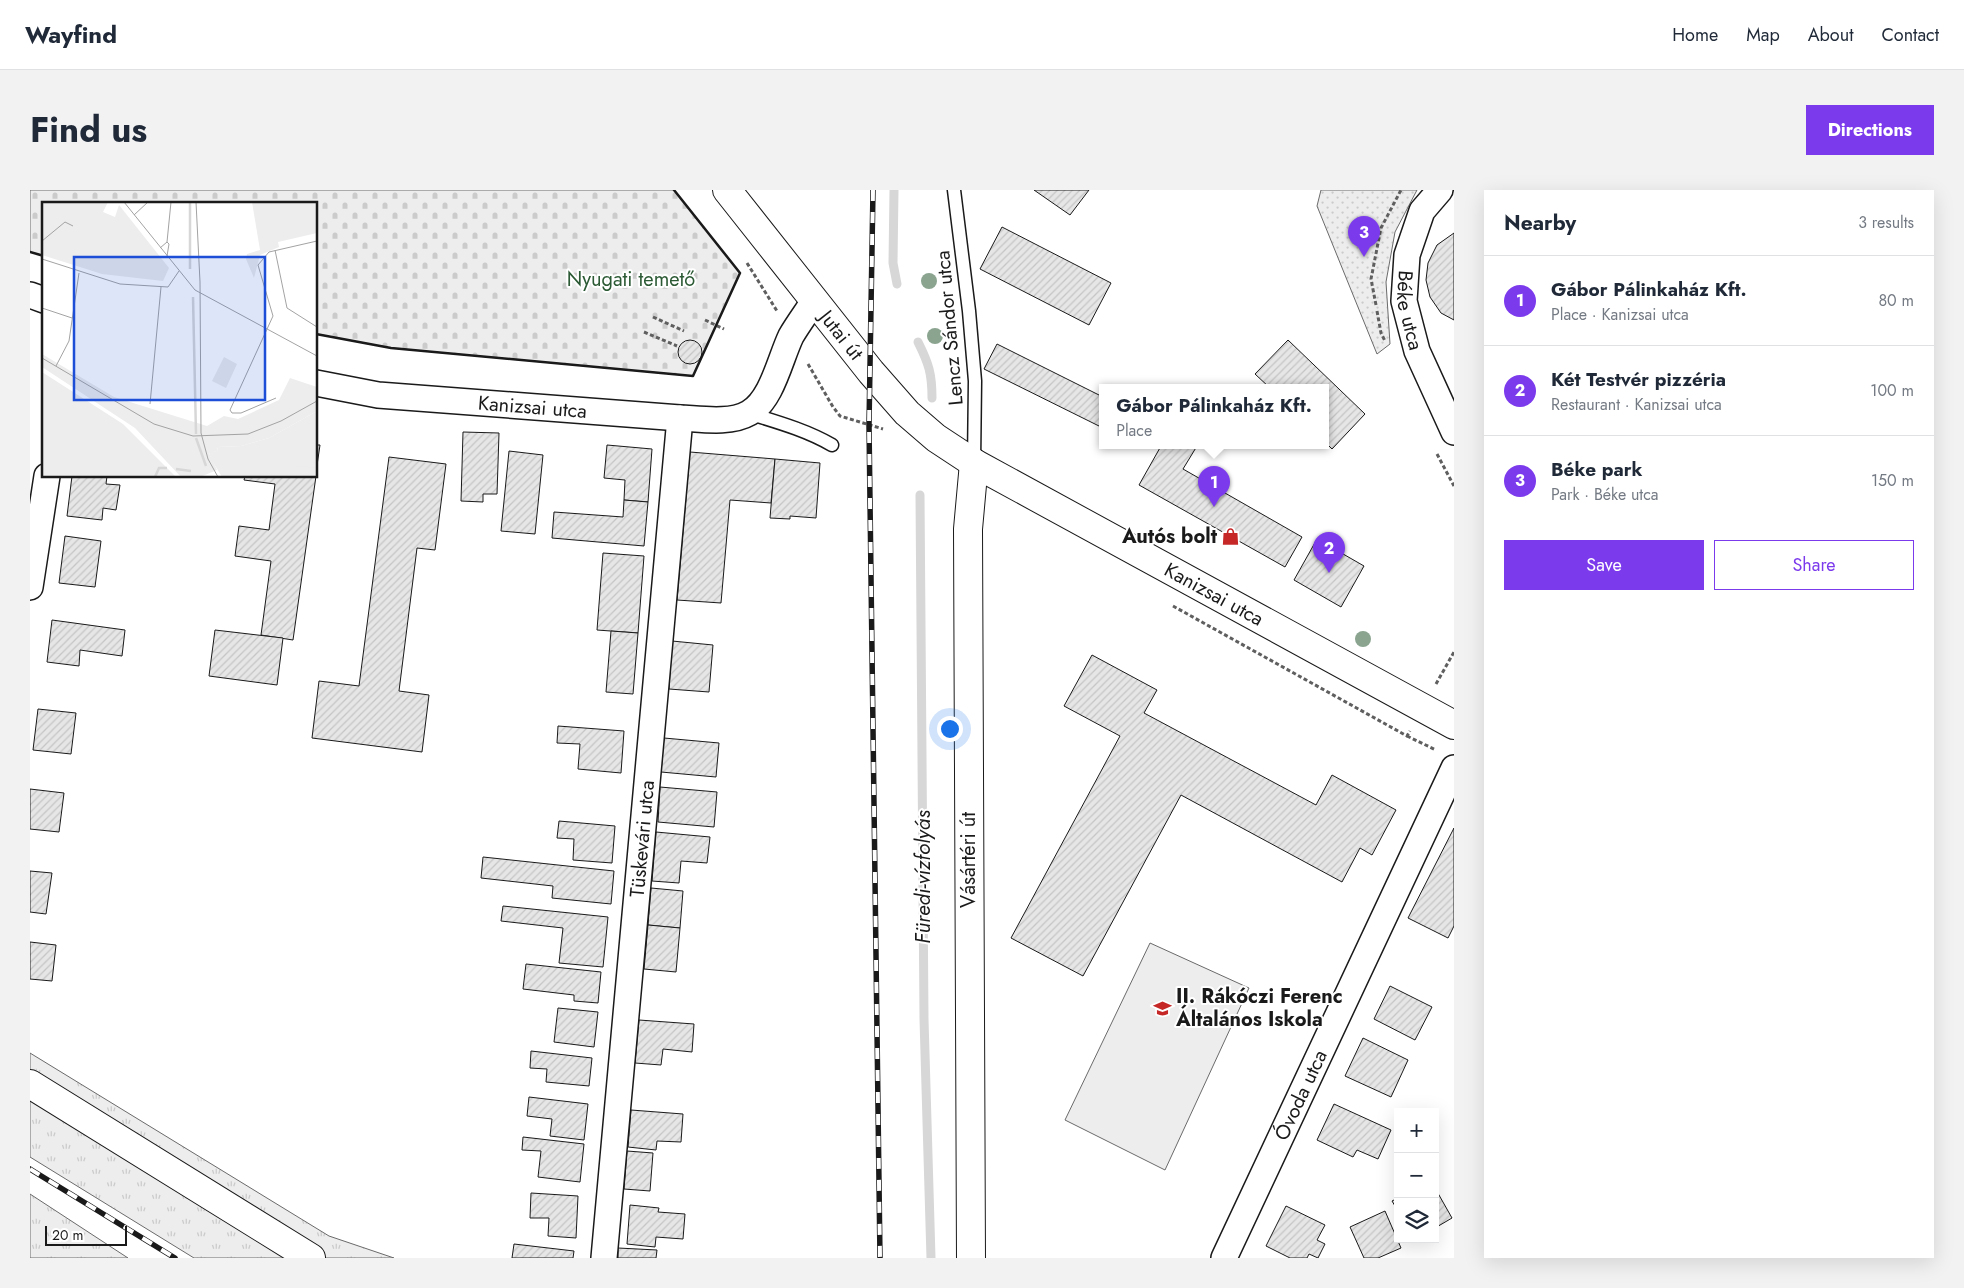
<!DOCTYPE html>
<html lang="en">
<head>
<meta charset="utf-8">
<style>
  :root { --surface:#fff; --page:#f2f2f3; --text:#1f2937; --muted:#747a83; --line:#e0e1e3; --accent:#7c3aed }
  body { margin:0; font-family:Jost,sans-serif; background:var(--page); color:var(--text) }
  .controls { position:absolute; right:15px; bottom:15px; display:grid; overflow:hidden; border-radius:0px; box-shadow:0 5px 20px #0002 }
  .controls button { width:45px; height:45px; display:grid; place-items:center; padding:0; border:0; border-bottom:1px solid var(--line); background:var(--surface); color:var(--text); font:25px sans-serif }
  .scale { position:absolute; left:15px; bottom:12px; width:82px; box-sizing:border-box; padding-left:5px; border:2px solid #1a1a1a; border-top:0; font-size:14px; line-height:18px; white-space:nowrap; color:#1a1a1a; -webkit-text-stroke:4px #fff; paint-order:stroke }
  .you { position:absolute; left:919px; top:538px; width:18px; height:18px; margin:-12px; border:4px solid #fff; border-radius:50%; background:#1a73e8; box-shadow:0 0 0 8px #1a73e833 }
  .badge { display:grid; place-items:center; width:32px; height:32px; border-radius:50%; background:var(--accent); color:#fff; font-size:16px; font-weight:700 }
  .pin { position:absolute; translate:-50% -41px; filter:drop-shadow(0 1px 2px #0008) }
  .pin::after { content:''; position:absolute; top:26px; width:18px; height:15px; background:inherit; clip-path:polygon(0 0,100% 0,50% 100%) }
  .popup { position:absolute; left:1069px; top:194px; width:230px; height:65px; box-sizing:border-box; display:grid; place-content:center; border-radius:0px; background:var(--surface); filter:drop-shadow(0 1px 4px #0005); font-size:16px; white-space:nowrap; color:var(--muted) }
  .popup b { font-size:19px; color:var(--text) }
  .popup::after { content:''; position:absolute; left:50%; top:100%; margin-left:-10px; border:10px solid transparent; border-top-color:var(--surface) }
  .list { margin:0; padding:0; list-style:none }
  h2 { display:flex; justify-content:space-between; align-items:center; height:65px; margin:0; padding:0 20px; font-size:21px }
  h2 small { font-size:16px; font-weight:400; color:var(--muted) }
  .list li { display:grid; grid-template-columns:32px 1fr auto; gap:15px; align-items:center; box-sizing:border-box; height:90px; padding:0 20px; border-top:1px solid var(--line) }
  .list b { display:block; font-size:19px; white-space:nowrap }
  .list p { margin:0; font-size:16px; white-space:nowrap; color:var(--muted) }
  .list em { font-size:16px; font-style:normal; color:var(--muted) }
  .actions { display:flex; gap:10px; padding:15px 20px }
  .actions a { flex:1; padding:11px 0; border:1px solid var(--accent); border-radius:0px; text-align:center; font-size:18px; color:var(--accent) }
  .actions .main { background:var(--accent); color:#fff }
  .icon { flex:none; width:28px; height:28px; fill:none; stroke:currentColor; stroke-width:2; stroke-linecap:round; stroke-linejoin:round }
  .map { position:relative; flex:none; width:1424px; height:1068px; overflow:hidden; border-radius:0px }
  header { display:flex; align-items:center; gap:30px; box-sizing:border-box; height:70px; padding:0 25px; background:var(--surface); border-bottom:1px solid var(--line) }
  header strong { font-size:24px }
  nav { display:flex; gap:28px; margin-inline-start:auto; font-size:18px }
  .intro { display:flex; align-items:center; justify-content:space-between; box-sizing:border-box; height:120px; padding:0 30px }
  h1 { margin:0; font-size:35px }
  .button { padding:12px 22px; border-radius:0px; background:var(--accent); color:#fff; font-size:18px; font-weight:700 }
  main { display:flex; gap:30px; padding:0 30px }
  aside { flex:1; background:var(--surface); border-radius:0px; box-shadow:0 5px 20px #0002 }
  .map>svg:first-child { display:block }
</style>
</head>
<body>
<header>
<strong>Wayfind</strong>
<nav><a>Home</a><a>Map</a><a>About</a><a>Contact</a></nav>
</header>
<div class="intro"><h1>Find us</h1><a class="button">Directions</a></div>
<main>
<div class="map">
<svg width="1424" height="1068" viewBox="0 0 1424 1068">
  <defs>
    <pattern id="grass-tufts" width="24" height="20" patternUnits="userSpaceOnUse" patternTransform="scale(1.25)"><rect width="24" height="20" fill="#ededed"/><path d="M3 7l-1-3M5 7V3M7 7l1-3M15 17l-1-3M17 17v-4M19 17l1-3" fill="none" stroke="#cbcbcb"/></pattern>
    <pattern id="cemetery-stones" width="16" height="16" patternUnits="userSpaceOnUse" patternTransform="scale(1.25)"><rect width="16" height="16" fill="#ededed"/><path d="M2 7V4a2 2 0 0 1 4 0v3zM10 15v-3a2 2 0 0 1 4 0v3z" fill="#cbcbcb"/></pattern>
    <pattern id="park-dots" width="8" height="8" patternUnits="userSpaceOnUse" patternTransform="scale(1.25)"><rect width="8" height="8" fill="#ededed"/><path d="M2 2h.1M6 6h.1" fill="none" stroke="#cbcbcb" stroke-width="1.8" stroke-linecap="round"/></pattern>
    <pattern id="building-hatch" width="6" height="6" patternUnits="userSpaceOnUse" patternTransform="scale(1.25)"><rect width="6" height="6" fill="#e6e6e6"/><path d="M-1 1l2-2M0 6l6-6M5 7l2-2" fill="none" stroke="#c5c5c5"/></pattern>
  </defs>
  <rect width="100%" height="100%" fill="#fff"/>
  <g fill="url(#grass-tufts)" stroke="#6a6a6a">
    <polygon points="0,863 299,1046 364,1068 164,1068 0,967"/>
    <polygon points="0,1004 98,1068 0,1068"/>
  </g>
  <polygon fill="url(#cemetery-stones)" stroke="#6a6a6a" points="0,0 644,0 710,83 663,186 361,158 286,144 286,14 14,14 14,66 0,62"/>
  <polygon fill="url(#park-dots)" stroke="#6a6a6a" points="1291,0 1387,0 1365,42 1356,92 1360,154 1347,164 1287,16"/>
  <polygon fill="#ededed" stroke="#6a6a6a" points="1120,753 1219,798 1135,980 1035,930"/>
  <g fill="none" stroke-linecap="round" stroke-linejoin="round">
    <g stroke="#d7d7d7" stroke-width="9">
      <polyline points="864,0 863,73 867,94"/>
      <path d="M888,152C899,174 902,184 902,208"/>
      <polyline points="890,305 894,829 901,1068"/>
    </g>
  </g>
  <g fill="url(#building-hatch)" stroke="#1a1a1a">
    <polygon points="1004,0 1059,0 1040,25"/>
    <polygon points="972,37 1081,93 1059,135 950,79"/>
    <polygon points="1424,43 1424,130 1411,123 1400,107 1396,90 1398,73 1407,55"/>
    <circle cx="660" cy="162" r="12"/>
    <polygon points="1258,150 1335,224 1302,259 1295,252 1295,198 1240,198 1225,184"/>
    <polygon points="967,154 1073,207 1073,238 954,179"/>
    <polygon points="433,242 469,243 467,304 453,304 453,312 431,311"/>
    <polygon points="286,255 290,255 286,282"/>
    <polygon points="577,255 622,259 618,312 594,310 595,290 574,288"/>
    <polygon points="1131,256 1167,256 1153,279 1272,347 1255,377 1109,295"/>
    <polygon points="479,261 513,265 505,344 471,341"/>
    <polygon points="660,262 745,269 741,313 700,310 691,413 647,410"/>
    <polygon points="359,267 416,274 405,360 387,358 369,501 399,505 392,562 282,548 289,491 329,496"/>
    <polygon points="745,269 790,273 786,328 760,326 760,329 740,328"/>
    <polygon points="42,286 77,286 76,294 90,295 86,320 73,318 72,330 37,326"/>
    <polygon points="215,286 286,286 263,450 231,445 241,371 205,366 209,336 239,340 245,294 214,290"/>
    <polygon points="594,310 618,312 614,356 522,348 524,322 593,327"/>
    <polygon points="35,346 71,351 65,397 29,393"/>
    <polygon points="1287,349 1334,376 1311,417 1264,390"/>
    <polygon points="573,363 614,366 608,443 567,440"/>
    <polygon points="22,430 95,440 92,466 50,460 49,476 17,472"/>
    <polygon points="185,440 253,448 247,495 179,486"/>
    <polygon points="581,441 608,443 603,504 576,502"/>
    <polygon points="642,451 683,455 679,502 639,499"/>
    <polygon points="1062,465 1127,500 1114,523 1286,615 1302,585 1366,620 1342,665 1330,658 1312,692 1151,605 1053,786 981,748 1090,546 1034,516"/>
    <polygon points="8,519 46,523 41,564 3,560"/>
    <polygon points="528,536 594,541 591,583 548,579 550,554 527,553"/>
    <polygon points="634,548 689,553 686,587 631,582"/>
    <polygon points="630,597 687,602 684,637 628,632"/>
    <polygon points="0,599 34,603 29,642 0,639"/>
    <polygon points="529,631 585,636 582,673 543,670 544,649 527,648"/>
    <polygon points="1424,638 1424,736 1418,748 1378,728"/>
    <polygon points="626,642 680,647 677,673 651,671 649,693 622,691"/>
    <polygon points="453,667 584,681 581,714 522,708 523,696 451,688"/>
    <polygon points="0,681 22,683 16,724 0,722"/>
    <polygon points="621,698 653,701 650,738 618,735"/>
    <polygon points="473,716 578,727 573,777 529,773 533,738 471,731"/>
    <polygon points="618,735 650,738 646,782 614,779"/>
    <polygon points="0,752 26,755 22,791 0,789"/>
    <polygon points="496,774 571,782 568,813 544,811 544,805 493,799"/>
    <polygon points="1360,796 1402,817 1385,850 1344,829"/>
    <polygon points="528,818 568,822 564,857 524,852"/>
    <polygon points="609,830 664,834 662,862 633,859 631,875 605,873"/>
    <polygon points="1333,848 1378,870 1361,907 1315,886"/>
    <polygon points="501,861 562,868 559,896 516,892 517,879 500,878"/>
    <polygon points="499,907 558,914 554,950 520,946 522,929 497,926"/>
    <polygon points="1304,914 1361,940 1348,969 1327,960 1323,967 1287,950"/>
    <polygon points="601,920 653,924 651,952 627,951 626,960 598,957"/>
    <polygon points="493,947 554,954 550,992 508,987 511,961 492,960"/>
    <polygon points="597,961 623,963 620,1001 594,999"/>
    <polygon points="1405,998 1422,1028 1405,1038"/>
    <polygon points="501,1003 548,1006 546,1048 518,1046 519,1028 500,1028"/>
    <polygon points="1368,1008 1368,1021 1362,1011"/>
    <polygon points="600,1015 629,1018 628,1022 655,1024 653,1049 626,1047 625,1057 597,1054"/>
    <polygon points="1256,1016 1295,1035 1287,1050 1295,1054 1288,1068 1279,1064 1277,1068 1260,1068 1236,1056"/>
    <polygon points="1355,1021 1371,1058 1348,1068 1334,1068 1320,1037"/>
    <polygon points="484,1054 544,1061 543,1068 482,1068"/>
    <polygon points="588,1058 627,1060 626,1068 588,1068"/>
  </g>
  <g fill="none" stroke-linecap="round" stroke-linejoin="round">
    <defs>
      <g id="service">
        <polyline points="924,0 939,121 945,191 944,273"/>
        <path d="M718,223C747,232 776,240 802,255"/>
      </g>
      <g id="minor">
        <path id="s1" d="M1410,0L1392,21L1377,65L1374,111L1387,161L1424,242"/>
        <polyline points="0,105 14,110"/>
        <path id="s2" d="M286,193L348,205L650,228C671,229 700,234 719,223C742,210 750,169 761,146C768,134 777,122 784,111"/>
        <polyline points="0,397 17,286"/>
        <path id="s3" d="M574,1068L650,228"/>
        <path id="s4" d="M1194,1068L1424,578"/>
      </g>
      <g id="tertiary">
        <path id="s5" d="M697,0L841,182L877,223L906,248L944,273L1424,535"/>
        <polyline points="941,1068 938,339 944,273"/>
      </g>
      <polyline id="primary" points="0,894 281,1068"/>
    </defs>
    <use href="#service" stroke="#1a1a1a" stroke-width="15"/>
    <use href="#minor" stroke="#1a1a1a" stroke-width="28"/>
    <use href="#tertiary" stroke="#1a1a1a" stroke-width="30"/>
    <use href="#primary" stroke="#1a1a1a" stroke-width="30"/>
    <g stroke="#5f5f5f" stroke-width="3" stroke-dasharray="4 2.5" stroke-linecap="butt">
      <polyline points="717,73 747,121"/>
      <polyline points="1346,115 1341,89 1351,38 1371,0"/>
      <polyline points="1347,121 1351,143 1355,151"/>
      <polyline points="623,127 654,141"/>
      <polyline points="675,130 694,139"/>
      <polyline points="614,142 647,156"/>
      <polyline points="778,174 803,217 810,226 853,239"/>
      <polyline points="1407,264 1424,296"/>
      <polyline points="1143,416 1377,546 1380,541"/>
      <polyline points="1406,494 1424,462"/>
      <polyline points="1377,546 1406,560"/>
    </g>
    <use href="#service" stroke="#fff" stroke-width="12"/>
    <use href="#minor" stroke="#fff" stroke-width="25"/>
    <use href="#tertiary" stroke="#fff" stroke-width="28"/>
    <use href="#primary" stroke="#fff" stroke-width="28"/>
    <defs>
      <g id="rail">
        <polyline points="843,0 839,235 850,1068"/>
        <polyline points="0,979 145,1068"/>
      </g>
    </defs>
    <use href="#rail" stroke="#1a1a1a" stroke-width="5.5"/>
    <use href="#rail" stroke="#fff" stroke-width="4" stroke-dasharray="11" stroke-linecap="butt"/>
    <g stroke="#1a1a1a" stroke-width="2.5">
      <polyline points="0,62 14,66"/>
      <polyline points="286,144 361,158 663,186 710,83 644,0"/>
    </g>
  </g>
  <g fill="#8aa48f">
    <circle cx="899" cy="91" r="8"/>
    <circle cx="905" cy="146" r="8"/>
    <circle cx="1333" cy="449" r="8"/>
  </g>
  <defs>
    <symbol id="shop-bare" viewBox="-9 -9 18 18"><path d="M-5-2.5h2.3a2.7 3.5 0 0 1 5.4 0H5L5.5 6h-11ZM-1.5-2.5h3a1.5 2.3 0 0 0-3 0Z" fill="#c62828" stroke="#fff" stroke-width="2.5" paint-order="stroke"/></symbol>
    <symbol id="school-bare" viewBox="-9 -9 18 18"><path d="M0-5L7-2L0 1L-7-2ZM-4 1L0 2.5L4 1V4Q0 6-4 4Z" fill="#c62828" stroke="#fff" stroke-width="2.5" paint-order="stroke"/></symbol>
  </defs>
  <g fill-rule="evenodd">
    <use href="#shop-bare" x="1188" y="334" width="25" height="25"/>
    <use href="#school-bare" x="1120" y="806" width="25" height="25"/>
  </g>
  <g text-anchor="middle" stroke-width="4" stroke-linejoin="round" paint-order="stroke">
    <g font-size="20" fill="#2b5a34" stroke="#fff">
      <text x="601" y="96">Nyugati temető</text>
    </g>
    <g font-size="20" fill="#1a1a1a" stroke="#fff">
      <text dy="7" stroke="none"><textPath href="#s1" startOffset="130">Béke utca</textPath></text>
      <text transform="translate(919 138) rotate(-95)" y="7">Lencz Sándor utca</text>
      <text dy="7" stroke="none"><textPath href="#s5" startOffset="185">Jutai út</textPath></text>
      <text dy="7" stroke="none"><textPath href="#s2" startOffset="218">Kanizsai utca</textPath></text>
      <text dy="7" stroke="none"><textPath href="#s5" startOffset="644">Kanizsai utca</textPath></text>
      <text dy="7" stroke="none"><textPath href="#s3" startOffset="421">Tüskevári utca</textPath></text>
      <text transform="translate(938 670) rotate(-90)" y="7">Vásártéri út</text>
      <text dy="7" stroke="none"><textPath href="#s4" startOffset="180">Óvoda utca</textPath></text>
    </g>
    <g font-size="20" font-weight="bold" fill="#1a1a1a" stroke="#fff" text-anchor="end">
      <text x="1187" y="353">Autós bolt</text>
      <text x="1146" y="813" text-anchor="start">II. Rákóczi Ferenc<tspan x="1146" dy="23">Általános Iskola</tspan></text>
    </g>
    <g font-size="21" font-style="italic" fill="#1a1a1a" stroke="#fff">
      <text transform="translate(893 687) rotate(-90)" y="7">Füredi-vízfolyás</text>
    </g>
  </g>
  <g transform="translate(12 12)">
    <rect width="275" height="275" fill="#fff"/>
    <path d="M0,152L72,195L165,224L182,214L196,217L237,198L248,176L275,185V209L227,236L199,244L176,245L175,249L167,251L175,268L158,275H139L93,226L0,165ZM0,170L81,222L134,275H0Z" fill="#ededed"/>
    <path d="M0,0H66L61,10L73,15L77,3L127,66L121,79L60,72L0,53Z" fill="#ededed"/>
    <path d="M210,0H275V31L236,40L237,45L218,53L212,76L204,57L205,52L218,48ZM275,209V275H180L169,257L167,250L175,249L176,245L199,244L227,236Z" fill="#ededed"/>
    <path d="M182,155L195,162L184,186L170,179ZM220,255L242,258L241,269L219,266ZM256,264L275,266V275H254Z" fill="#ededed"/>
    <path fill="none" stroke="#d7d7d7" stroke-width="2.5" d="M148,67V0M151,95L154,232M154,236L164,264M134,267L149,269M113,275L117,266H125"/>
    <path fill="none" stroke="#a3a3a3" stroke-width="1" d="M82,0L153,88L275,154M154,0L158,80L159,231L166,257L176,275M92,13L106,0M0,39L23,20L31,24M125,40L129,0M118,46L125,40L127,42L125,54M233,48L245,106L275,125M0,57L78,82L126,85L137,69M0,106L30,116M0,156L112,222L151,234L206,232L239,219L275,199M14,164L27,139L37,71M234,196L199,211H190L188,208L231,114L216,63L227,50L275,39M108,202L119,85"/>
    <path fill="#1d4ed8" fill-opacity="0.15" stroke="#1d4ed8" stroke-width="2.5" d="M32,55H223V198H32Z"/>
    <rect width="275" height="275" fill="none" stroke="#1a1a1a" stroke-width="2.5"/>
  </g>
</svg>
<div class="controls">
<button>+</button>
<button>−</button>
<button><svg class="icon" aria-label="layers" viewBox="0 0 24 24"><path d="M12 4l9 5-9 5-9-5zM3 14l9 5 9-5"/></svg></button>
</div>
<div class="scale">20 m</div>
<div class="you"></div>
<div class="pin badge" style="left:1184px;top:317px">1</div>
<div class="popup"><b>Gábor Pálinkaház Kft.</b>Place</div>
<div class="pin badge" style="left:1299px;top:383px">2</div>
<div class="pin badge" style="left:1334px;top:67px">3</div>
</div>
<aside>
<h2>Nearby<small>3 results</small></h2>
<ul class="list">
<li><span class="badge">1</span><div><b>Gábor Pálinkaház Kft.</b><p>Place · Kanizsai utca</p></div><em>80 m</em></li>
<li><span class="badge">2</span><div><b>Két Testvér pizzéria</b><p>Restaurant · Kanizsai utca</p></div><em>100 m</em></li>
<li><span class="badge">3</span><div><b>Béke park</b><p>Park · Béke utca</p></div><em>150 m</em></li>
</ul>
<div class="actions"><a class="main">Save</a><a>Share</a></div>
</aside>
</main>
</body>
</html>
